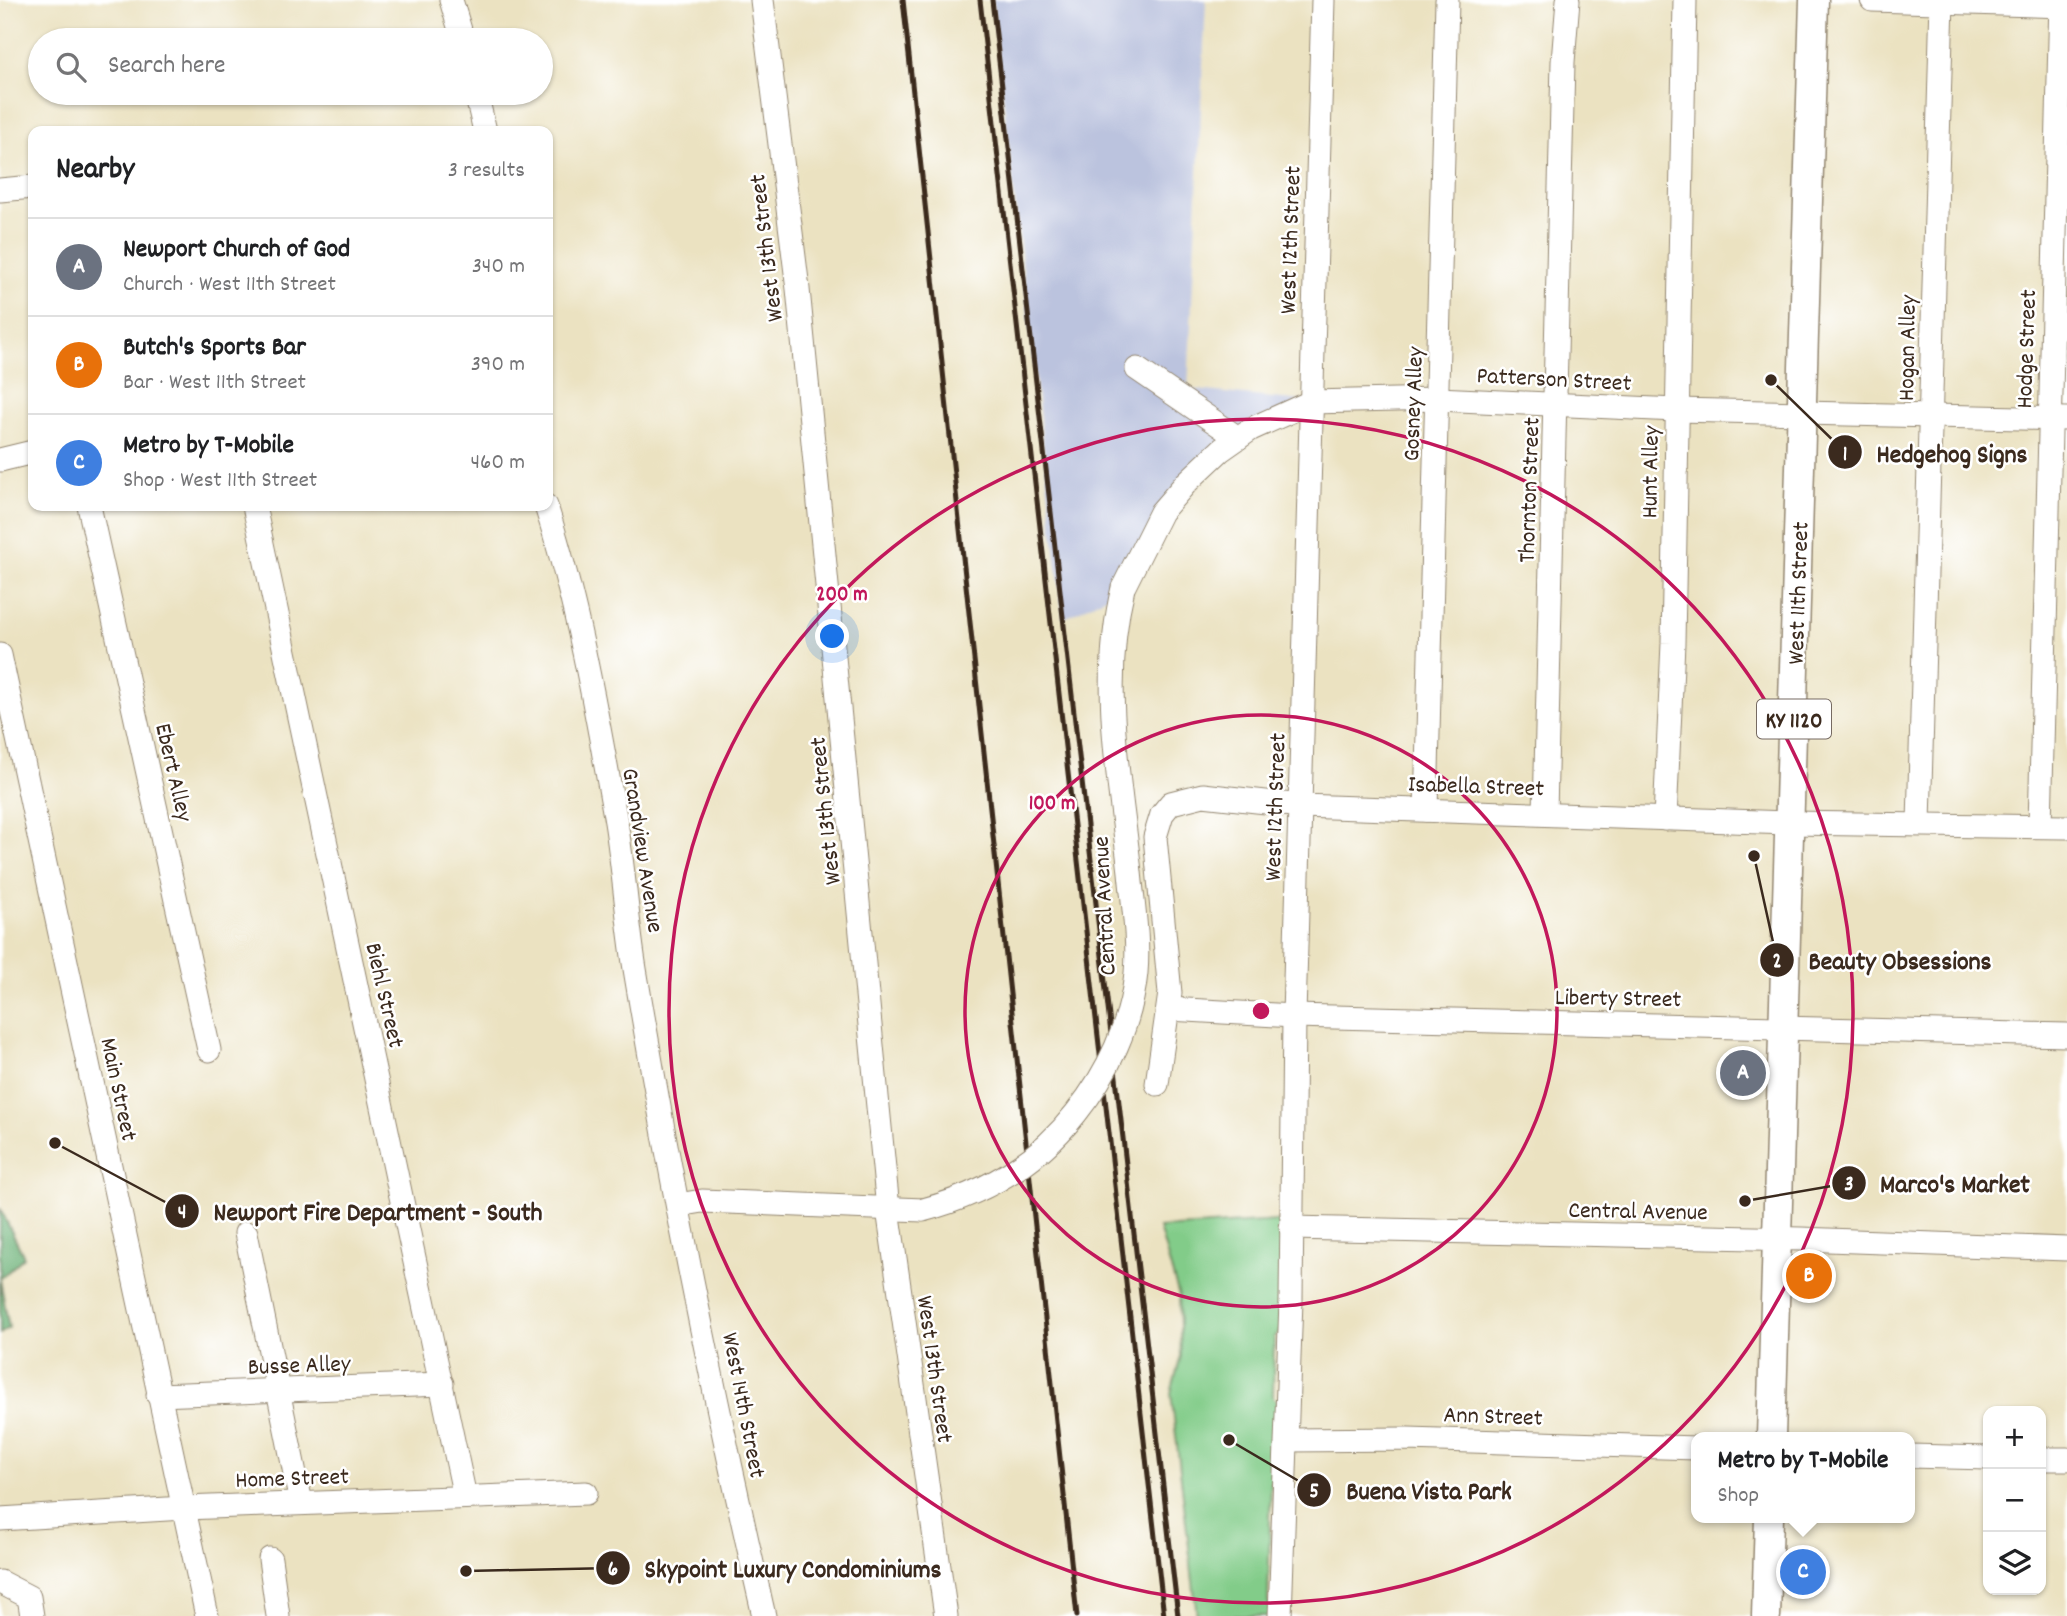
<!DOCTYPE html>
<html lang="en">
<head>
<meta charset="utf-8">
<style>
  :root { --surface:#fff; --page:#f6f6f6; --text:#202124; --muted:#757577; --line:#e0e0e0; --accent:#7c3aed }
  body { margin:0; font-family:Dekko,sans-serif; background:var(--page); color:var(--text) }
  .controls { position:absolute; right:21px; bottom:21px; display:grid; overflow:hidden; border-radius:14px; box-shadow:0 2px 5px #0004 }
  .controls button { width:63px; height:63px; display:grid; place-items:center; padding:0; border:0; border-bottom:2px solid var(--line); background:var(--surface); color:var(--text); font:35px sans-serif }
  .you { position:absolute; left:833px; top:637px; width:24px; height:24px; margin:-18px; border:5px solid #fff; border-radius:50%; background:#1a73e8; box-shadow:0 0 0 10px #1a73e833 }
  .badge { display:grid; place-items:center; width:46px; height:46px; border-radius:50%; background:var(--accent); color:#fff; font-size:23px; font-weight:700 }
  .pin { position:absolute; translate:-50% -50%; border:4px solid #fff; box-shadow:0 2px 7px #0006 }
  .popup { position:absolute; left:1691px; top:1432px; width:224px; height:91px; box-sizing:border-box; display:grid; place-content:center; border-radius:14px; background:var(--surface); filter:drop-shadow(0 2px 5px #0005); font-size:23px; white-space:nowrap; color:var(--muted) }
  .popup b { font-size:26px; color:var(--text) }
  .popup::after { content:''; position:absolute; left:50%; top:100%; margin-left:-14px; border:14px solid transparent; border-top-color:var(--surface) }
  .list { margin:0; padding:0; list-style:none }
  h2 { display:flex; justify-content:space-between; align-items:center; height:91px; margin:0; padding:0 28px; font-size:30px }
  h2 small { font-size:23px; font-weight:400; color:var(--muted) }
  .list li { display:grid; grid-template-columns:46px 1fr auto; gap:21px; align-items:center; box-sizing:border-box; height:98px; padding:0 28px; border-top:2px solid var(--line) }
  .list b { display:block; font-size:26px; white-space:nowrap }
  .list p { margin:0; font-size:23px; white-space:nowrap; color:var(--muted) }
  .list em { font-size:23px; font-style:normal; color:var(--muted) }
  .icon { flex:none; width:38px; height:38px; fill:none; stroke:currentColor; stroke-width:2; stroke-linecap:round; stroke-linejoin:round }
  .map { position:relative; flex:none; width:2067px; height:1616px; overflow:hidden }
  .search { position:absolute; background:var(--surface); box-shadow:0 2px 5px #0004; left:28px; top:28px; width:525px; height:77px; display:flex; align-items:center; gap:18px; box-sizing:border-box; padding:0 24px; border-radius:38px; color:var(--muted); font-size:26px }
  .panel { position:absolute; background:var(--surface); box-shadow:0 2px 5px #0004; left:28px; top:126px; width:525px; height:385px; border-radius:14px }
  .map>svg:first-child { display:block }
</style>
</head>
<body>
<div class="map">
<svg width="2067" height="1616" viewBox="0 0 2067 1616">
  <rect width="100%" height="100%" fill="#fff"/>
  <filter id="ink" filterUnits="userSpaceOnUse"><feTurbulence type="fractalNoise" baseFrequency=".0143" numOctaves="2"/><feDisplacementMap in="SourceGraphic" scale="14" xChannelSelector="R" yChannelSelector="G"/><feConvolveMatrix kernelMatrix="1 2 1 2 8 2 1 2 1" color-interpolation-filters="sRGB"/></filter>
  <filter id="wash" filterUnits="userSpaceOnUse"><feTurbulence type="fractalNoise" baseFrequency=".00686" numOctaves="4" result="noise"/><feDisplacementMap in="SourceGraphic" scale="28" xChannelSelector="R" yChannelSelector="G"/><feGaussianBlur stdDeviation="1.57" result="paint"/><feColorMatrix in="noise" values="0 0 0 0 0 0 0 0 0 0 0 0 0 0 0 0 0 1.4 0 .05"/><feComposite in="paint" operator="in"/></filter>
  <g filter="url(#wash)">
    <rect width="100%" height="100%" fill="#ebe2c1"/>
    <polygon fill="#bbc3de" points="992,0 1206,0 1188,389 1311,402 1187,482 1123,588 1063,619"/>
    <polygon fill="#82cc89" stroke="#5e7b54" stroke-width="2" points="1278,1221 1285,1243 1282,1329 1274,1338 1273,1397 1281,1407 1279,1472 1271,1481 1268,1602 1275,1616 1197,1616 1171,1393 1181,1356 1179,1296 1159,1228"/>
    <polygon fill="#69b075" stroke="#526d4a" stroke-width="2" points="0,1208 24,1257 0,1279 9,1328 0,1334"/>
  </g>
  <g filter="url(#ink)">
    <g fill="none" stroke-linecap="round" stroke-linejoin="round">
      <defs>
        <g id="minor">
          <polyline points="451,0 463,40"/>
          <polyline points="762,0 798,289 888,1209 946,1616"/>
          <polyline points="1872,0 2067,6"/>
          <polyline points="476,93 485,131"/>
          <polyline points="0,190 33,187"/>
          <polyline points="1137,369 1238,438"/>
          <polyline points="0,460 33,452"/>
          <polyline points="89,506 209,1050"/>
          <polyline points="254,506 465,1497"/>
          <path d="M546,506C579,609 597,716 616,822C624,871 627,920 635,969C671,1186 715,1402 764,1616"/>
          <polyline points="1123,588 1161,512 1187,482 1221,450 1251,429 1311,402 1438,399 1676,410 2067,419"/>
          <polyline points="0,655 207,1616"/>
          <polyline points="1426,810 1447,0"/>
          <polyline points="1545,813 1563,62 1568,0"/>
          <polyline points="1665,819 1673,643 1685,0"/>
          <polyline points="1919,823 1942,0"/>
          <polyline points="2040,826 2061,0"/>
          <polyline points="1169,1009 1294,1016 2067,1035"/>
          <polyline points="1157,1084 1170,993 1155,837 1162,814 1171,803 1203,795 1301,806 1791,823 2067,827"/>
          <polyline points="678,1205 702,1201 923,1210"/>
          <polyline points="1291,1228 1801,1239 2067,1249"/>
          <polyline points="246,1233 301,1503"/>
          <polyline points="158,1395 442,1384"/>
          <polyline points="1288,1440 1408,1439 1696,1448"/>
          <polyline points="1910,1456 1988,1458"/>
          <polyline points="2041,1459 2067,1459"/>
          <polyline points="0,1519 184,1508 586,1493"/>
          <polyline points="270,1559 278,1616"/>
          <polyline points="0,1582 29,1597 32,1616"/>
          <polyline points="1280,1616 1291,1300 1294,1016 1323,0"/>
        </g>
        <g id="major">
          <polyline points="1771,1437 1814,0"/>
          <polyline points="1766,1616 1769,1518"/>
        </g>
      </defs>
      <use href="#minor" stroke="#938670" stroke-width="25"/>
      <use href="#major" stroke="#938670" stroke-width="31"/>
      <use href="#minor" stroke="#fff" stroke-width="23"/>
      <use href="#major" stroke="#fff" stroke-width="28"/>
      <g stroke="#3b2a1e" stroke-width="5">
        <polyline points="903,0 1077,1616"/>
        <polyline points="980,0 1164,1616"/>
        <polyline points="992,0 1178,1616"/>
      </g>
      <defs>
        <path id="minor-bridge" d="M923,1210C984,1194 1037,1163 1076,1113C1108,1073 1131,1024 1136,973C1139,940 1133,905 1130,872C1119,777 1100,682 1123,588"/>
      </defs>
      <use href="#minor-bridge" stroke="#938670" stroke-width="25" stroke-linecap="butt"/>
      <use href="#minor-bridge" stroke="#fff" stroke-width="23"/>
    </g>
  </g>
  <g fill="none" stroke="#c2185b" stroke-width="3.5">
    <circle cx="1261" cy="1011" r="296"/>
    <circle cx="1261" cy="1011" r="592"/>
  </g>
  <g text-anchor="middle" stroke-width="5" stroke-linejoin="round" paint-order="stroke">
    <rect fill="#fff" stroke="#766a62" stroke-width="2" x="1757" y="699.5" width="74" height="39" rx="5"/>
    <g font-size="23" font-weight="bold" fill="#3b2a1e">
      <text x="1794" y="727">KY 1120</text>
    </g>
    <g font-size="24" fill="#3b2a1e" stroke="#fff">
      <text transform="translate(1289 240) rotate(-88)" y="8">West 12th Street</text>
      <text transform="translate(765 248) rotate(-97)" y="8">West 13th Street</text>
      <text transform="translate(1906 348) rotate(-89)" y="8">Hogan Alley</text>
      <text transform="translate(2025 349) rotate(-88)" y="8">Hodge Street</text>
      <text transform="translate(1554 378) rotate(3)" y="8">Patterson Street</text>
      <text transform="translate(1412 404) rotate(-88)" y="8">Gosney Alley</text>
      <text transform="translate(1649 472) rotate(-89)" y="8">Hunt Alley</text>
      <text transform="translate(1528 490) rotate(-88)" y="8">Thornton Street</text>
      <text transform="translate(1797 593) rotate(-88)" y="8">West 11th Street</text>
      <text transform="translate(175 772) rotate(77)" y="8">Ebert Alley</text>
      <text transform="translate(1476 785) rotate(2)" y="8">Isabella Street</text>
      <text transform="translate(1274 807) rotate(-88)" y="8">West 12th Street</text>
      <text transform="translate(824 811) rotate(-96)" y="8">West 13th Street</text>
      <text transform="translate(644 850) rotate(81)" y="8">Grandview Avenue</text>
      <text transform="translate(1103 906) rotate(-93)" y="8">Central Avenue</text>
      <text transform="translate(386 995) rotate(77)" y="8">Biehl Street</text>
      <text transform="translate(1618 997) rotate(1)" y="8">Liberty Street</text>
      <text transform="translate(120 1089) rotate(78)" y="8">Main Street</text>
      <text transform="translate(1638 1210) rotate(1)" y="8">Central Avenue</text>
      <text transform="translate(299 1364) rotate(-2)" y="8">Busse Alley</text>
      <text transform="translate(936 1369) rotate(82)" y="8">West 13th Street</text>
      <text transform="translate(745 1405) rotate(79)" y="8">West 14th Street</text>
      <text transform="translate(1493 1415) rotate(2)" y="8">Ann Street</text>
      <text transform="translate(292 1477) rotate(-2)" y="8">Home Street</text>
    </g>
  </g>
  <circle cx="1261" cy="1011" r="10" fill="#c2185b" stroke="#fff" stroke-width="3.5"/>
  <g font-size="21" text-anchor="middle" font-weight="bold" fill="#c2185b" stroke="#fff" stroke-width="5" stroke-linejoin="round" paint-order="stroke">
    <text x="842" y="600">200 m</text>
    <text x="1052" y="809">100 m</text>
  </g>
  <path fill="none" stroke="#3b2a1e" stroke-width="2.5" d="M1771 380L1845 452M1754 856L1777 960M1745 1201L1849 1183M55 1143L182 1211M1229 1440L1314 1490M466 1571L613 1568"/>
  <g fill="#3b2a1e" stroke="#fff" stroke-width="2.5">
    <circle cx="1771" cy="380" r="7"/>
    <circle cx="1754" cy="856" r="7"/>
    <circle cx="1745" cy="1201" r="7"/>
    <circle cx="55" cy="1143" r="7"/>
    <circle cx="1229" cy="1440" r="7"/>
    <circle cx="466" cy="1571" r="7"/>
    <circle cx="1845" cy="452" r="18"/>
    <circle cx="1777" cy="960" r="18"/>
    <circle cx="1849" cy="1183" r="18"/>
    <circle cx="182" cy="1211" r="18"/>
    <circle cx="1314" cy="1490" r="18"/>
    <circle cx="613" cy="1568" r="18"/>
  </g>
  <g font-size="21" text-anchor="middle" font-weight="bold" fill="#fff">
    <text x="1845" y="460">1</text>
    <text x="1777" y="967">2</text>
    <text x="1849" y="1190">3</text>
    <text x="182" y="1218">4</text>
    <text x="1314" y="1497">5</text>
    <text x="613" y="1575">6</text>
  </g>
  <g font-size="26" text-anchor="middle" font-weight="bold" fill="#3b2a1e" stroke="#fff" stroke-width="5" stroke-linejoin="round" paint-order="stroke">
    <text x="1952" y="462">Hedgehog Signs</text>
    <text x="1900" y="969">Beauty Obsessions</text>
    <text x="1955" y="1192">Marco's Market</text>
    <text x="378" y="1220">Newport Fire Department - South</text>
    <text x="1429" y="1499">Buena Vista Park</text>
    <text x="793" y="1577">Skypoint Luxury Condominiums</text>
  </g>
</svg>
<div class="controls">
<button>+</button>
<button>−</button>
<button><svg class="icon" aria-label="layers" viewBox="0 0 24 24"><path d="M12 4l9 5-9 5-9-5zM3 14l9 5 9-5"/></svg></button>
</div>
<div class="you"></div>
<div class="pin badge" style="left:1743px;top:1073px;background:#6b7280">A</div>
<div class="pin badge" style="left:1809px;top:1276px;background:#e8710a">B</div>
<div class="pin badge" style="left:1803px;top:1572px;background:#3f7fe0">C</div>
<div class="popup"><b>Metro by T-Mobile</b>Shop</div>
<div class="search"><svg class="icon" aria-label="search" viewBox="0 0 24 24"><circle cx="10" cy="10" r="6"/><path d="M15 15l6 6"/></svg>Search here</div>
<section class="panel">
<h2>Nearby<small>3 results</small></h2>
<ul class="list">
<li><span class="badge" style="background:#6b7280">A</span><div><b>Newport Church of God</b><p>Church · West 11th Street</p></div><em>340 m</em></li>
<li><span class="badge" style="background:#e8710a">B</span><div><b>Butch's Sports Bar</b><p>Bar · West 11th Street</p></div><em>390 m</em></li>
<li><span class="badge" style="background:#3f7fe0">C</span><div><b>Metro by T-Mobile</b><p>Shop · West 11th Street</p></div><em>460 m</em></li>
</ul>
</section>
</div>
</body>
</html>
